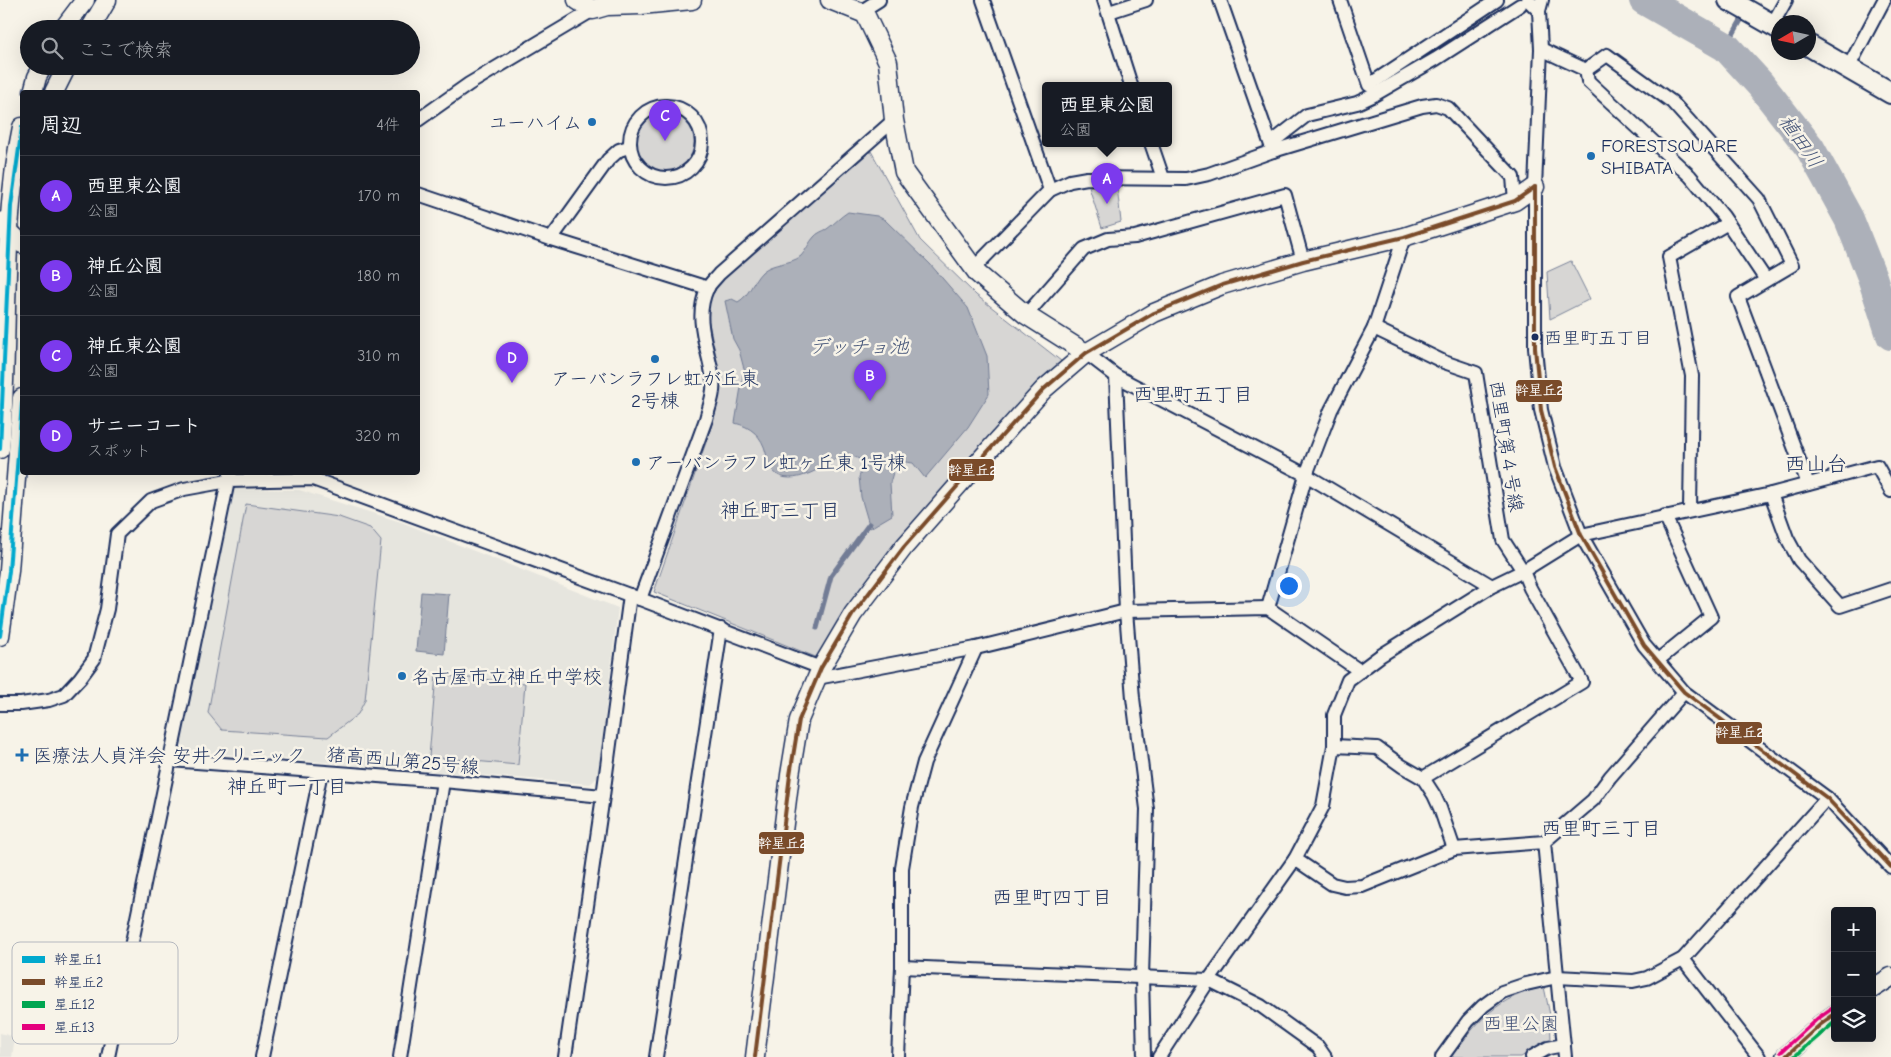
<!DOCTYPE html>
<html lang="ja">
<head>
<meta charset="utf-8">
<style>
  :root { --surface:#171b24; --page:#242831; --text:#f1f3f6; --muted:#9ea1a6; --line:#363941; --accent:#7c3aed }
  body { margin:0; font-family:"Comic Neue","Klee One",sans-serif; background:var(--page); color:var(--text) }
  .controls { position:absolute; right:15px; bottom:15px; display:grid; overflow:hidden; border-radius:5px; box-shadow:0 5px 20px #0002 }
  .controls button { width:45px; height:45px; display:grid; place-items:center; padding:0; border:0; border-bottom:1px solid var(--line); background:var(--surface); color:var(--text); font:25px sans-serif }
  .compass { position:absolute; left:1771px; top:15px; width:45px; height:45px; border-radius:50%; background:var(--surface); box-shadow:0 5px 20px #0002; rotate:261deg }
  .you { position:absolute; left:1288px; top:585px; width:18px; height:18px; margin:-12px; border:4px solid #fff; border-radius:50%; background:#1a73e8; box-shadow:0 0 0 8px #1a73e833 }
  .badge { display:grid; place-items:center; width:32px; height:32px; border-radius:50%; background:var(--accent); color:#fff; font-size:16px; font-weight:700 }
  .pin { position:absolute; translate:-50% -41px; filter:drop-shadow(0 1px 2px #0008) }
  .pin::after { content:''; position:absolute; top:26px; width:18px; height:15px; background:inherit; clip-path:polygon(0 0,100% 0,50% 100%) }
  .popup { position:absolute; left:1042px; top:82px; width:130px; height:65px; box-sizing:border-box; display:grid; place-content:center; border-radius:5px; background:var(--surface); filter:drop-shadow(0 1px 4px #0005); font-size:16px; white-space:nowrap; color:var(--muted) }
  .popup b { font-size:19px; color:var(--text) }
  .popup::after { content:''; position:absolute; left:50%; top:100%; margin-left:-10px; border:10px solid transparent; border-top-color:var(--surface) }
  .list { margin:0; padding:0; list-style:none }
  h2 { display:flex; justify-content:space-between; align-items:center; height:65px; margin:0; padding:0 20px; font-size:21px }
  h2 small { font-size:16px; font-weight:400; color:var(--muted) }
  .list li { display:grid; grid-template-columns:32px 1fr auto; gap:15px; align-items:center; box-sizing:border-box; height:80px; padding:0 20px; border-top:1px solid var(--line) }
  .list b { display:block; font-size:19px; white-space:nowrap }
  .list p { margin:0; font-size:16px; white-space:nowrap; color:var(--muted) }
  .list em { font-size:16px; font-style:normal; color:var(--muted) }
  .icon { flex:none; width:28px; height:28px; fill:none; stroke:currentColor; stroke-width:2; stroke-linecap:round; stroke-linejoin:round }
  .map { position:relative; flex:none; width:1891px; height:1057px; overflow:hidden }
  .search { position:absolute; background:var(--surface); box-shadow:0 5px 20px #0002; left:20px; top:20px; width:400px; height:55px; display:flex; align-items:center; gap:12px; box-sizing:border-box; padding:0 18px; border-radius:28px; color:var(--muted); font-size:19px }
  .panel { position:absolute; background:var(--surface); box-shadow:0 5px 20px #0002; left:20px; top:90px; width:400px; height:385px; border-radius:5px }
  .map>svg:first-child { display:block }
</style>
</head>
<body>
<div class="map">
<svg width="1891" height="1057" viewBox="0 0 1891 1057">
  <rect width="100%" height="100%" fill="#f7f3e8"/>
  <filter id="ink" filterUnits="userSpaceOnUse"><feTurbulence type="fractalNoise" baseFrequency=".02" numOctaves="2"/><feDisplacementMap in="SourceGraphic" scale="10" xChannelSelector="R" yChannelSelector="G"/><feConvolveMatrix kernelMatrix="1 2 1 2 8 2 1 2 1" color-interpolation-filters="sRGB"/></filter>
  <g filter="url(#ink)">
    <g fill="#e6e5de">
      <polygon points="232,489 299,490 401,522 618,608 598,777 590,784 187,751 181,743"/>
      <polygon points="0,1033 15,1037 12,1057 0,1057"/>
    </g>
    <g fill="#d7d6d4" stroke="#798299">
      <circle cx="665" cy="142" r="29"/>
      <polygon points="871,151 920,240 976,295 1061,361 899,542 818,658 654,592 711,428 720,375 706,309 716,283"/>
      <polygon points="1117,186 1121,222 1102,228 1089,187"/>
      <polygon points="1571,261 1590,299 1550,319 1547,272"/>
      <polygon points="246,504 339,517 370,528 381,541 365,700 358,714 328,737 222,730 208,713"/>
      <polygon points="436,675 525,683 518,765 429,757"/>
      <path d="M1544,987L1550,1015L1551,1040L1521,1057H1451C1477,1021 1499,996 1544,987Z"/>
    </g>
    <g fill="#acb0b9" stroke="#727c95">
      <path d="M848,212L877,216L885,220L930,264L968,308L987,356L989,394L968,427L925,478L913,463L906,462L894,469L890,483L892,515L870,528L861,497L859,477L865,462L845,452C830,463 791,491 773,471C768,466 767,459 766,453C762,436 751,427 735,423L744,369L739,350L733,339L725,301L732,299L738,302C750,295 752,282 762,272C773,262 790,265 801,256C806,251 809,242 814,237C817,233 823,231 827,229C834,224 840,217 848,212Z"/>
      <polygon points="421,592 449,594 444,654 416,651"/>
    </g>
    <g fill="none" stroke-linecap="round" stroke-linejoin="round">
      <g stroke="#727c95" stroke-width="5">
        <polyline points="1726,47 1745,13"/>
        <polyline points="817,628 831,576 869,524"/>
      </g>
      <polyline stroke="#acb0b9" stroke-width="30" points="1644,0 1726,47 1760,84 1810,148 1849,219 1872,277 1891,335"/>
      <defs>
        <g id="street">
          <polyline points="983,0 1050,190"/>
          <polyline points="1104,0 1131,85"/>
          <polyline points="1220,0 1273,151"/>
          <polyline points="1340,0 1369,85 1497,0"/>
          <polyline points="1528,0 1539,11"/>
          <polyline points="1542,0 1539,11 1541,49 1535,187 1535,348 1541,410 1555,467 1581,535 1644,645 1684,692 1827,798 1891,867"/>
          <polyline points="860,12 879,0"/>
          <polyline points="1109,12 1146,0"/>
          <polyline points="1772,25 1786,0"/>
          <polyline points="1541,49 1586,70 1607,55 1672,102 1759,199 1792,265 1738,297 1808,484"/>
          <polyline points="1848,68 1884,0"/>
          <polyline points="1586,70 1588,81 1690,176 1723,216 1766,280"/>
          <circle cx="666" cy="142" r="36"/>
          <polyline points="418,120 469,84 593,10 596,5"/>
          <polyline points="1151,143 1163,178"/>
          <polyline points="1277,150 1275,140 1307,115 1357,103 1372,96 1436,59 1520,5"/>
          <polyline points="418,194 551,239 708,288"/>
          <polyline points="551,239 608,160 619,150 629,147"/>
          <polyline points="974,268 1050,190 1070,181 1087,178 1186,179 1209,174 1273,151 1422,106 1436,104 1448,108 1513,177 1515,201"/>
          <polyline points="1026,315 1084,249 1108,239 1135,237 1285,195 1303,261"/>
          <polyline points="1374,328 1444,362 1476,373 1503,540 1523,571 1530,588 1582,682 1423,778"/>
          <polyline points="1086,353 1116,376 1126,611 1133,698 1147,809 1142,977 1144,1057"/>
          <polyline points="1116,376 1306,475 1492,586"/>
          <polyline points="1771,494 1787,538 1799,560 1840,606 1891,589"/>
          <polyline points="1690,510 1692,376 1669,257 1728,223"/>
          <path d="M640,599L706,419C709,407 715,393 713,380C709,349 693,320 707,289C710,283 716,278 719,274L894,120"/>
          <polyline points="1268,608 1306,475 1331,410 1374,328 1404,237"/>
          <polyline points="1658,660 1711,617 1665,516"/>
          <polyline points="817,678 976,648 1126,611 1268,608 1360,671"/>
          <polyline points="0,704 21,704 49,700 64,695 80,678 94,659 107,609 117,534 151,501 184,489 228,481 313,479 640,599 821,668"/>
          <polyline points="1334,746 1377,748 1402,766 1423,778 1434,795 1440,808 1454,849"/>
          <polyline points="170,760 443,781 603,796"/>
          <polyline points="1544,842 1565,1057"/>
          <polyline points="1295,859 1332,884 1345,887 1362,886 1454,849 1544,842 1593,800 1610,777 1684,692"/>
          <polyline points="1683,959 1759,1057"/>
          <polyline points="902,967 1209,980 1261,1006 1318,1047 1325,1057"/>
          <polyline points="108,1057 228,481 231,472"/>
          <polyline points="262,1057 321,772"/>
          <polyline points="400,1057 443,781"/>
          <polyline points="565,1057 603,796 630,595"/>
          <polyline points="656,1057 721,629"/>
          <polyline points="898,1057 902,967 902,868 912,807 924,762 976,648"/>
          <polyline points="1159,1057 1209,980 1295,859 1323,806 1334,746 1334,715 1348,680 1380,656 1492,586 1523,571 1581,535 1771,494 1877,466 1891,491"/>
          <polyline points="1442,1057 1468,1021 1483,1006 1502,992 1526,984 1557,977 1633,981 1647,978 1683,959 1827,798"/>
          <polyline points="1532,1057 1548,1048 1564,1045"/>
        </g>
        <g id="secondary">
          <polyline points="577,0 593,10 607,6 641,5 692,0"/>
          <polyline points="830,0 865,14 888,62 894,120 904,172 978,274 1026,315 1086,353"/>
          <polyline points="63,29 85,0"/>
          <polyline points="90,29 107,0"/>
          <polyline points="33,92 37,77 43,66"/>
          <polyline points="54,92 67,66"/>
          <polyline points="3,221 6,228 22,244"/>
          <path d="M0,449C10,343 0,231 22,127"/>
          <polyline points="0,636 9,571 22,398"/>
          <polyline points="1872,989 1891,977"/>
          <polyline points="755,1057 790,775 799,720 821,668 853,614 904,547 983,457 1044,389 1086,353 1154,313 1222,285 1303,261 1404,237 1515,201 1535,187"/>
          <polyline points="1785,1057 1821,1024 1835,1014"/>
        </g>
        <g id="primary">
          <polyline points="1729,0 1778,28"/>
          <polyline points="1808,45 1891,93"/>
        </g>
      </defs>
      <use href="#street" stroke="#1b2f5e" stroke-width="16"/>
      <use href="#secondary" stroke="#1b2f5e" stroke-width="21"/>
      <use href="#primary" stroke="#1b2f5e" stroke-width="24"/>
      <use href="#street" stroke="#f7f3e8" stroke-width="12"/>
      <use href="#secondary" stroke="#f7f3e8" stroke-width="18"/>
      <use href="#primary" stroke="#f7f3e8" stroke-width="20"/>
      <defs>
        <g id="bus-1">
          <polyline points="0,449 11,206 22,127"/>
          <polyline points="0,636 9,571 22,403"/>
        </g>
        <g id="bus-2">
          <polyline points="1535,187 1535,348 1541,410 1555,467 1581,535 1644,645 1684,692 1827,798 1891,867"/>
          <polyline points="755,1057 790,775 799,720 821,668 853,614 904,547 983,457 1044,389 1086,353 1154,313 1222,285 1303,261 1404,237 1515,201 1535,187"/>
          <polyline points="1785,1057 1821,1024 1835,1014"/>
        </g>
        <polyline id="bus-3" points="1794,1057 1835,1022"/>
        <polyline id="bus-4" points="1781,1052 1817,1019 1831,1009"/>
      </defs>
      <use href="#bus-1" stroke="#f7f3e8" stroke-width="8"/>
      <use href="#bus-2" stroke="#f7f3e8" stroke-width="8"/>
      <use href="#bus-3" stroke="#f7f3e8" stroke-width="8"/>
      <use href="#bus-4" stroke="#f7f3e8" stroke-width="8"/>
      <use href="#bus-1" stroke="#00a9ce" stroke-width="4"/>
      <use href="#bus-2" stroke="#7a4b2a" stroke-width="4"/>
      <use href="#bus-3" stroke="#00a651" stroke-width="4"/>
      <use href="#bus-4" stroke="#e5007d" stroke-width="4"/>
    </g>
  </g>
  <g fill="#1f6fb2" stroke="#f7f3e8" stroke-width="2">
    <circle cx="592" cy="122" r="5"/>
    <circle cx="1591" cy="156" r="5"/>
    <circle cx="655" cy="359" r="5"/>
    <circle cx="636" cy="462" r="5"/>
    <circle cx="402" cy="676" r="5"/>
    <path d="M19.5 747.5h5v5h5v5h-5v5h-5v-5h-5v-5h5z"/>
  </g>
  <circle fill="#1b2f5e" stroke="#f7f3e8" stroke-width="2" cx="1535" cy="337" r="4.5"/>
  <g text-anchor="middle" stroke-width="5" stroke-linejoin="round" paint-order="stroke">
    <g font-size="18" fill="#1b2f5e" stroke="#f7f3e8" text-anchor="start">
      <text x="1544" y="344">西里町五丁目</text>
    </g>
    <g font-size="19" fill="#1b2f5e" stroke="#f7f3e8" text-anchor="start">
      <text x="582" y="129" text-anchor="end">ユーハイム</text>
      <text x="1601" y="152">FORESTSQUARE<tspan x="1601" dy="22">SHIBATA</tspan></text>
      <text x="655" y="385" text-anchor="middle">アーバンラフレ虹が丘東<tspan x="655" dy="22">2号棟</tspan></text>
      <text x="646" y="469">アーバンラフレ虹ヶ丘東 1号棟</text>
      <text x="412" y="683">名古屋市立神丘中学校</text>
      <text x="33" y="762">医療法人貞洋会 安井クリニック</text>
    </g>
    <g font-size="19" fill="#1b2f5e" stroke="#f7f3e8">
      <text transform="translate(1507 446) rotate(81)" y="7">西里町第４号線</text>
      <text transform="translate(403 760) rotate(5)" y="7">猪高西山第25号線</text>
    </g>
    <g font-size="19" fill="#415076" stroke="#f7f3e8">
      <text x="1521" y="1030">西里公園</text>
    </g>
    <g font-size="20" font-style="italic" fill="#465679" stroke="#f7f3e8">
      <text transform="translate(1801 141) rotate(55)" y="7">植田川</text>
      <text x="859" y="353">デッチョ池</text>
    </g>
    <g font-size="20" fill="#1b2f5e" stroke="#f7f3e8">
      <text x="1193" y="401">西里町五丁目</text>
      <text x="780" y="517">神丘町三丁目</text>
      <text x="287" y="793">神丘町一丁目</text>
      <text x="1601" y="835">西里町三丁目</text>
      <text x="1052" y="904">西里町四丁目</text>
    </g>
    <g font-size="21" fill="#1b2f5e" stroke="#f7f3e8">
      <text x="1816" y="471">西山台</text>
    </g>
  </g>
  <rect x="12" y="942" width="166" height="102" rx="8" fill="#f7f3e8" stroke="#b5b8bf" stroke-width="1"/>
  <rect x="22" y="956" width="23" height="7" fill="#00a9ce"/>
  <rect x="22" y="979" width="23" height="6" fill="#7a4b2a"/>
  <rect x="22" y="1001" width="23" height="7" fill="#00a651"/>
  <rect x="22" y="1024" width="23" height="6" fill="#e5007d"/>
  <g font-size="14" fill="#1b2f5e">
    <text x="54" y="964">幹星丘1</text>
    <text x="54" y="987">幹星丘2</text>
    <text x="54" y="1009">星丘12</text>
    <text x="54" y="1032">星丘13</text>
  </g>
  <g stroke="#f7f3e8" stroke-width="2">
    <rect x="1515" y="379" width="48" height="24" rx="5" fill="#7a4b2a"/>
    <rect x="948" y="458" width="47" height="24" rx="5" fill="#7a4b2a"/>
    <rect x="1715" y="721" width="48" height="24" rx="5" fill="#7a4b2a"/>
    <rect x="758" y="831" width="47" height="24" rx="5" fill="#7a4b2a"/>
  </g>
  <g font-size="14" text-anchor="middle" font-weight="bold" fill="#fff">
    <text x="1539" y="395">幹星丘2</text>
    <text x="972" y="475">幹星丘2</text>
    <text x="1739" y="737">幹星丘2</text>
    <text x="782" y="848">幹星丘2</text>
  </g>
</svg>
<div class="controls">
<button>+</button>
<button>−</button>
<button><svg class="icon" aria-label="layers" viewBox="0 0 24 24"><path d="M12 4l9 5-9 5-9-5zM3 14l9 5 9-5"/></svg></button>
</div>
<svg class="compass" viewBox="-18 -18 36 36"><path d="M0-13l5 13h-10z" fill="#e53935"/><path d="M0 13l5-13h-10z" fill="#9ea1a6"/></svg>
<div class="you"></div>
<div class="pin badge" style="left:1107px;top:204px">A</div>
<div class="popup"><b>西里東公園</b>公園</div>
<div class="pin badge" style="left:870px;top:401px">B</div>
<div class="pin badge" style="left:665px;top:141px">C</div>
<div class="pin badge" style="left:512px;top:383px">D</div>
<div class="search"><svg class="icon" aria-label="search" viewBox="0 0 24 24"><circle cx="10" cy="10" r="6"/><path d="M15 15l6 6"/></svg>ここで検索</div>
<section class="panel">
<h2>周辺<small>4件</small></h2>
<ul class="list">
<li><span class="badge">A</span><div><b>西里東公園</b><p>公園</p></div><em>170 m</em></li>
<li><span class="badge">B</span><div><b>神丘公園</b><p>公園</p></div><em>180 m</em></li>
<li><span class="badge">C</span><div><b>神丘東公園</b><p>公園</p></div><em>310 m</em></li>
<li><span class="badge">D</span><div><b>サニーコート</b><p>スポット</p></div><em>320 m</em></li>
</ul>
</section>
</div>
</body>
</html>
